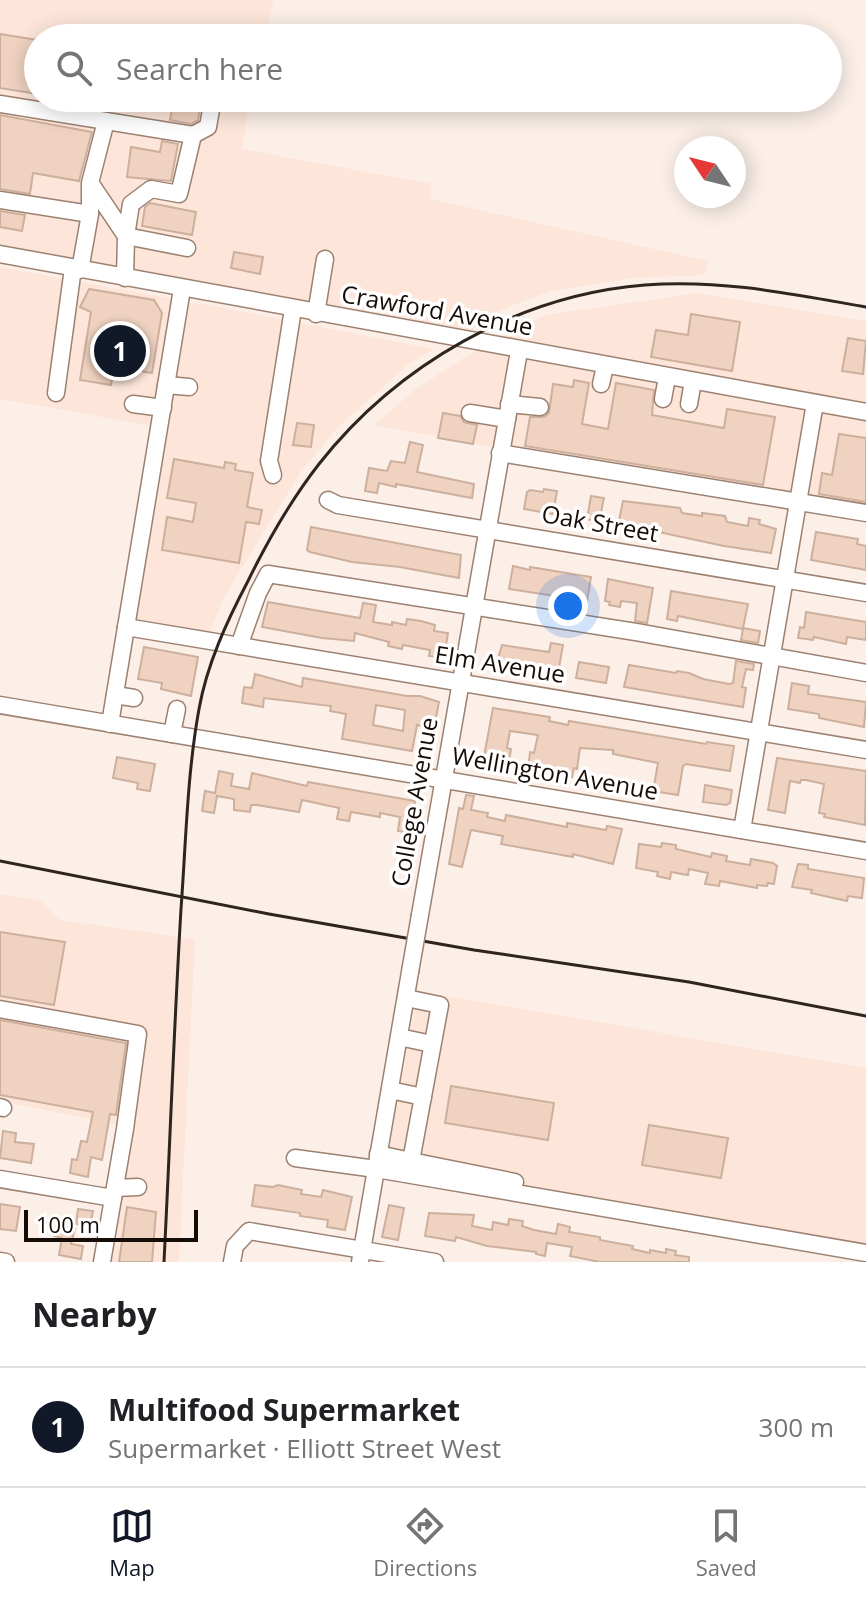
<!DOCTYPE html>
<html lang="en">
<head>
<meta charset="utf-8">
<style>
  :root { --surface:#fff; --page:#f6f6f6; --text:#202124; --muted:#757577; --line:#e0e0e0; --accent:#111827 }
  body { margin:0; font-family:"Open Sans",sans-serif; background:var(--page); color:var(--text) }
  .compass { position:absolute; left:674px; top:136px; width:72px; height:72px; border-radius:50%; background:var(--surface); box-shadow:0 4px 20px #0003; rotate:305deg }
  .scale { position:absolute; left:24px; bottom:20px; width:174px; box-sizing:border-box; padding-left:8px; border:4px solid #160c07; border-top:0; font-size:22px; line-height:28px; white-space:nowrap; color:#160c07; -webkit-text-stroke:6px #fff; paint-order:stroke }
  .you { position:absolute; left:568px; top:606px; width:28px; height:28px; margin:-20px; border:6px solid #fff; border-radius:50%; background:#1a73e8; box-shadow:0 0 0 12px #1a73e833 }
  .badge { display:grid; place-items:center; width:52px; height:52px; border-radius:50%; background:var(--accent); color:#fff; font-size:26px; font-weight:700 }
  .pin { position:absolute; translate:-50% -50%; border:4px solid #fff; box-shadow:0 2px 8px #0006 }
  .list { margin:0; padding:0; list-style:none }
  h2 { display:flex; justify-content:space-between; align-items:center; height:104px; margin:0; padding:0 32px; font-size:34px }
  h2 small { font-size:26px; font-weight:400; color:var(--muted) }
  .list li { display:grid; grid-template-columns:52px 1fr auto; gap:24px; align-items:center; box-sizing:border-box; height:120px; padding:0 32px; border-top:2px solid var(--line) }
  .list b { display:block; font-size:30px; white-space:nowrap }
  .list p { margin:0; font-size:26px; white-space:nowrap; color:var(--muted) }
  .list em { font-size:26px; font-style:normal; color:var(--muted) }
  .icon { flex:none; width:44px; height:44px; fill:none; stroke:currentColor; stroke-width:2; stroke-linecap:round; stroke-linejoin:round }
  .map { position:relative; flex:none; width:866px; height:1262px; overflow:hidden }
  .search { position:absolute; background:var(--surface); box-shadow:0 4px 20px #0003; left:24px; right:24px; top:24px; height:88px; display:flex; align-items:center; gap:20px; box-sizing:border-box; padding:0 28px; border-radius:44px; color:var(--muted); font-size:30px }
  .sheet { height:224px; background:var(--surface) }
  nav { display:flex; justify-content:space-around; align-items:center; box-sizing:border-box; height:112px; border-top:2px solid var(--line); background:var(--surface); font-size:22px; color:var(--muted) }
  nav a { display:grid; justify-items:center; gap:4px }
  nav .on { color:var(--accent) }
  .map>svg:first-child { display:block }
</style>
</head>
<body>
<div class="map">
<svg width="866" height="1262" viewBox="0 0 866 1262">
  <rect width="100%" height="100%" fill="#fbefe8"/>
  <g fill="#fde6d9">
    <polygon points="0,0 274,0 264,38 38,38 38,98 250,98 242,149 432,184 430,199 708,261 704,275 635,278 551,291 490,314 472,330 221,287 0,245"/>
    <polygon points="0,267 174,299 153,426 0,399"/>
    <polygon points="699,293 866,321 866,514 509,454 492,447 374,425 416,389 465,357 545,315"/>
    <polygon points="198,303 434,349 409,364 336,429 300,473 224,597 209,634 128,621 186,304"/>
    <polygon points="0,894 40,900 60,920 195,939 179,1262 109,1262 133,1128 0,1101"/>
    <polygon points="418,991 866,1068 866,1247 386,1167"/>
  </g>
  <g fill="#f0d2c0" stroke="#cdaf9e" stroke-width="2" fill-rule="evenodd">
    <polygon points="0,34 38,40 38,94 0,88"/>
    <polygon points="174,98 202,98 198,120 191,124 170,120"/>
    <polygon points="0,115 92,132 79,181 33,173 30,194 0,189"/>
    <polygon points="162,141 178,144 171,181 127,177 131,147 160,152"/>
    <polygon points="150,203 196,212 192,235 142,226 145,207"/>
    <polygon points="0,211 25,215 22,231 0,227"/>
    <polygon points="234,252 263,257 260,274 231,268"/>
    <polygon points="89,289 154,300 162,313 152,373 123,368 121,380 112,379 111,385 80,380 91,312 80,307"/>
    <polygon points="691,314 740,322 732,371 651,357 656,330 688,335"/>
    <polygon points="848,338 866,341 863,374 842,371"/>
    <polygon points="574,380 589,383 582,424 608,429 616,383 654,390 652,415 724,428 727,409 775,417 763,485 525,446 530,417 544,417 549,413 553,384 573,387"/>
    <polygon points="443,413 460,416 464,422 477,425 473,444 438,438"/>
    <polygon points="297,423 314,425 311,447 293,445"/>
    <polygon points="839,434 866,438 866,502 819,494 822,473 832,475"/>
    <polygon points="410,442 423,445 417,472 474,484 472,498 396,484 396,487 379,483 377,493 365,491 369,468 387,471 391,461 405,463"/>
    <polygon points="174,459 224,468 225,462 236,464 235,470 253,473 247,507 262,510 259,524 246,522 239,563 162,550 167,517 193,522 196,503 167,498"/>
    <polygon points="544,489 557,491 553,514 524,509 527,492 530,490 543,492"/>
    <polygon points="591,496 604,498 599,522 587,519"/>
    <polygon points="623,501 680,508 682,513 702,516 702,513 725,516 727,522 748,526 749,518 760,520 759,524 776,529 771,553 724,546 649,530 649,528 618,525"/>
    <polygon points="311,527 461,555 459,578 400,567 352,562 310,552 307,550"/>
    <polygon points="816,532 858,539 857,544 866,546 866,570 811,560"/>
    <polygon points="513,566 530,570 530,567 591,577 587,601 509,589"/>
    <polygon points="608,579 653,588 647,623 635,621 637,603 621,601 620,607 609,605 610,602 605,601"/>
    <polygon points="671,591 748,604 743,628 760,631 758,643 741,640 743,629 678,616 677,621 667,619"/>
    <polygon points="268,602 360,618 363,603 376,605 373,622 392,625 392,622 406,625 407,619 421,621 435,625 434,631 448,633 444,658 429,656 430,650 403,645 402,649 388,646 389,642 355,633 354,641 322,638 262,627"/>
    <polygon points="806,612 866,622 866,640 847,637 846,644 814,637 813,640 798,638 800,627 804,628"/>
    <polygon points="551,643 563,645 558,673 512,668 513,666 497,662 502,645 549,652"/>
    <polygon points="144,647 198,657 191,696 161,689 162,683 138,679"/>
    <polygon points="736,661 754,664 753,670 746,669 742,687 746,688 743,707 624,687 629,665 676,673 677,671 689,673 703,679 729,684 733,683"/>
    <polygon points="579,662 609,667 606,683 576,678"/>
    <path d="M255,674L302,687L303,678L407,696H420L439,702L435,723L432,728L417,725L412,751L342,739L346,714L330,711L331,706L264,698L263,707L242,703L244,687L252,688ZM376,705L405,710L403,731L373,725Z"/>
    <polygon points="792,683 809,686 808,694 866,702 864,727 819,718 819,714 788,709"/>
    <polygon points="493,708 550,717 549,721 568,725 569,721 706,744 707,742 734,746 730,771 686,764 683,766 678,795 653,791 658,763 613,754 613,750 580,748 577,769 574,768 572,777 528,770 530,752 534,753 538,735 510,731 507,748 511,749 508,766 483,762"/>
    <polygon points="117,757 155,764 150,791 137,789 138,783 113,778"/>
    <polygon points="777,758 866,771 865,825 824,817 825,814 819,813 824,784 806,780 801,780 800,783 790,781 785,813 768,810"/>
    <polygon points="219,771 233,774 231,786 249,789 252,773 307,786 308,782 415,801 410,833 398,831 400,817 380,813 380,817 351,812 349,821 337,819 339,808 302,800 299,812 257,805 251,805 250,812 234,810 234,799 217,796 214,813 202,811 205,791 215,793"/>
    <polygon points="705,785 732,790 730,803 726,805 703,802"/>
    <polygon points="466,795 474,796 471,810 488,813 487,817 505,821 506,815 567,827 567,823 606,830 607,826 622,829 613,864 573,854 573,857 501,844 503,836 471,830 462,867 449,864 459,808 463,809"/>
    <polygon points="662,843 676,845 676,849 711,857 712,853 727,856 726,861 750,865 751,859 773,863 777,866 774,884 768,883 767,886 757,885 757,888 720,881 719,886 705,884 708,873 689,869 688,875 671,872 670,879 657,876 658,872 636,868 639,844 661,847"/>
    <polygon points="798,864 808,865 808,869 864,878 862,898 848,896 847,901 811,893 812,890 792,887"/>
    <polygon points="0,932 65,942 54,1005 0,996"/>
    <polygon points="0,1020 126,1043 116,1115 110,1114 102,1160 91,1157 88,1177 70,1173 72,1159 77,1160 81,1141 87,1142 93,1112 0,1095"/>
    <polygon points="451,1086 554,1103 548,1140 445,1123"/>
    <polygon points="649,1125 728,1138 721,1178 642,1165"/>
    <polygon points="3,1131 16,1133 15,1142 34,1144 31,1163 0,1158"/>
    <polygon points="255,1185 273,1187 278,1185 302,1190 301,1194 321,1197 323,1190 352,1197 345,1230 327,1227 328,1220 300,1216 300,1213 252,1206"/>
    <polygon points="0,1204 20,1207 16,1231 0,1229"/>
    <polygon points="389,1205 404,1208 398,1240 382,1237"/>
    <polygon points="127,1207 156,1212 152,1262 119,1262"/>
    <polygon points="78,1209 93,1211 90,1226 76,1224"/>
    <polygon points="429,1213 474,1215 472,1226 492,1230 493,1222 508,1225 509,1219 523,1221 522,1226 534,1230 556,1234 558,1224 570,1227 569,1232 600,1237 600,1240 633,1246 632,1249 650,1253 650,1250 666,1253 666,1249 676,1251 675,1255 689,1257 689,1262 600,1262 570,1256 572,1247 547,1243 545,1256 536,1254 536,1252 487,1246 456,1237 455,1241 425,1236"/>
    <polygon points="56,1225 75,1228 71,1244 83,1246 81,1259 59,1255 62,1238 54,1236"/>
  </g>
  <g fill="none" stroke-linecap="round" stroke-linejoin="round">
    <defs>
      <g id="minor">
        <polyline points="0,104 193,135"/>
        <polyline points="91,184 126,236 187,248"/>
        <polyline points="0,200 90,214"/>
        <polyline points="0,254 866,412"/>
        <polyline points="80,270 90,214 90,183 106,121"/>
        <polyline points="125,278 126,236 131,204 151,189 179,194 193,135 208,127 213,98"/>
        <polyline points="316,314 325,259"/>
        <polyline points="601,384 605,366"/>
        <polyline points="166,385 189,387"/>
        <polyline points="56,393 73,268"/>
        <polyline points="663,399 667,377"/>
        <polyline points="133,404 163,408"/>
        <polyline points="509,404 540,407"/>
        <polyline points="689,404 693,381"/>
        <polyline points="470,413 507,419"/>
        <polyline points="500,453 866,513"/>
        <polyline points="273,475 269,461 293,309"/>
        <polyline points="328,500 338,505 866,593"/>
        <polyline points="126,627 866,750"/>
        <polyline points="239,646 258,593 268,574 636,632 866,673"/>
        <polyline points="115,695 134,698"/>
        <polyline points="0,705 866,851"/>
        <polyline points="110,724 182,289"/>
        <polyline points="172,734 177,709"/>
        <polyline points="742,830 815,403"/>
        <polyline points="420,915 519,351"/>
        <polyline points="0,1009 138,1034 125,1129 102,1262"/>
        <polyline points="399,1037 432,1044"/>
        <polyline points="390,1090 423,1097"/>
        <polyline points="0,1107 3,1108"/>
        <polyline points="378,1154 411,1161 440,1005 406,998"/>
        <polyline points="295,1158 376,1169 866,1253"/>
        <polyline points="411,1161 515,1182"/>
        <polyline points="0,1179 113,1198"/>
        <polyline points="115,1188 138,1187"/>
        <polyline points="0,1261 6,1262"/>
        <polyline points="232,1262 235,1246 249,1231 435,1262"/>
        <polyline points="360,1262 410,972"/>
      </g>
    </defs>
    <use href="#minor" stroke="#9c8070" stroke-width="19"/>
    <use href="#minor" stroke="#fff" stroke-width="16"/>
    <g stroke="#2f2520" stroke-width="3">
      <polyline points="0,861 269,914 474,950 689,982 866,1016"/>
      <path d="M164,1262C170,1144 174,1027 181,909C186,842 187,775 199,709C207,664 227,621 248,581C268,540 291,500 319,464C397,365 518,295 645,285C720,279 792,294 866,307"/>
    </g>
    <defs>
      <polyline id="minor-bridge" points="410,972 420,915"/>
    </defs>
    <use href="#minor-bridge" stroke="#9c8070" stroke-width="19" stroke-linecap="butt"/>
    <use href="#minor-bridge" stroke="#fff" stroke-width="16"/>
  </g>
  <g text-anchor="middle" stroke-width="7" stroke-linejoin="round" paint-order="stroke">
    <g font-size="24" fill="#160c07" stroke="#fff">
      <text transform="translate(437 311) rotate(10)" y="8">Crawford Avenue</text>
      <text transform="translate(600 524) rotate(10)" y="8">Oak Street</text>
      <text transform="translate(500 665) rotate(9)" y="8">Elm Avenue</text>
      <text transform="translate(555 774) rotate(10)" y="8">Wellington Avenue</text>
      <text transform="translate(415 802) rotate(-80)" y="8">College Avenue</text>
    </g>
  </g>
</svg>
<svg class="compass" viewBox="-18 -18 36 36"><path d="M0-13l5 13h-10z" fill="#e53935"/><path d="M0 13l5-13h-10z" fill="#757577"/></svg>
<div class="scale">100 m</div>
<div class="you"></div>
<div class="pin badge" style="left:120px;top:351px">1</div>
<div class="search"><svg class="icon" aria-label="search" viewBox="0 0 24 24"><circle cx="10" cy="10" r="6"/><path d="M15 15l6 6"/></svg>Search here</div>
</div>
<section class="sheet">
<h2>Nearby<small></small></h2>
<ul class="list">
<li><span class="badge">1</span><div><b>Multifood Supermarket</b><p>Supermarket · Elliott Street West</p></div><em>300 m</em></li>
</ul>
</section>
<nav>
<a class="on"><svg class="icon" aria-label="map" viewBox="0 0 24 24"><path d="M3 6l6-2 6 2 6-2v14l-6 2-6-2-6 2zM9 4v14M15 6v14"/></svg>Map</a>
<a><svg class="icon" aria-label="directions" viewBox="0 0 24 24"><path d="M12 3l9 9-9 9-9-9zM9 14v-3h6M13 9l2 2-2 2"/></svg>Directions</a>
<a><svg class="icon" aria-label="saved" viewBox="0 0 24 24"><path d="M7 4h10v16l-5-4-5 4z"/></svg>Saved</a>
</nav>
</body>
</html>
